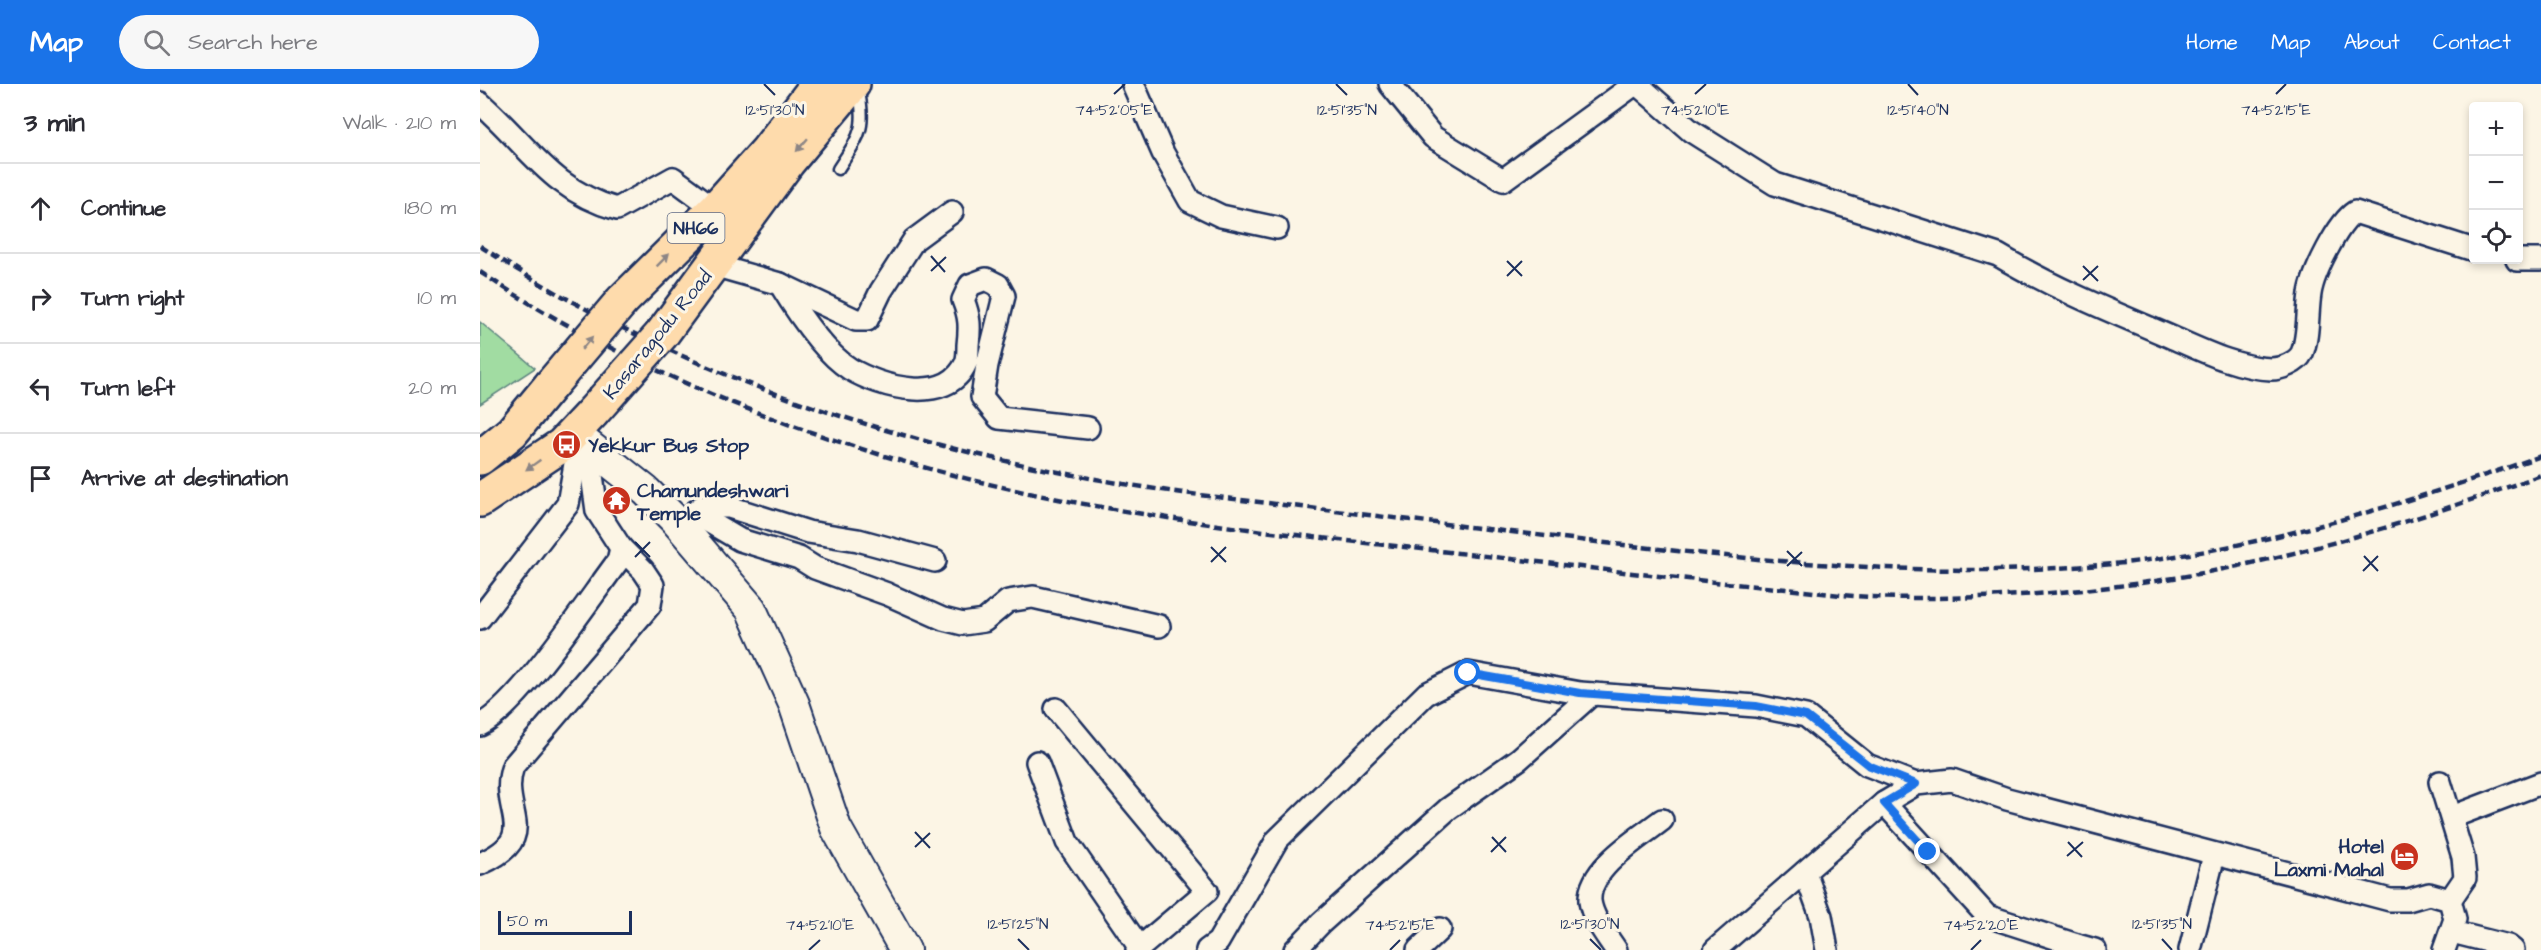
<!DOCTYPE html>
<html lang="en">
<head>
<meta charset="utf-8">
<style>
  :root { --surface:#fff; --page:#f7f7f7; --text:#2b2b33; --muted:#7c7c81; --line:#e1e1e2; --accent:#1a73e8 }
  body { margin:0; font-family:"Architects Daughter",sans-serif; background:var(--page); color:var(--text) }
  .controls { position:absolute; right:18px; top:18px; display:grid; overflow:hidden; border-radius:6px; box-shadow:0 3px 9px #0003 }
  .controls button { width:54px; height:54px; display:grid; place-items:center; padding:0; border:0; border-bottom:2px solid var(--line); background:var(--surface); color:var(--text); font:30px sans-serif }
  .scale { position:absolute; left:18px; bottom:15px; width:134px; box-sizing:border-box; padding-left:6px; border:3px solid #1b2f5e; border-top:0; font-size:16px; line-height:21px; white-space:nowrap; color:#1b2f5e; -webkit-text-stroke:4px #fcf5e5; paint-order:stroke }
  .stop { position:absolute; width:18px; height:18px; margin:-14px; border:4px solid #1a73e8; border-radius:50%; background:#fff }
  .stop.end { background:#1a73e8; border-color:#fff; box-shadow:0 2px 6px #0008 }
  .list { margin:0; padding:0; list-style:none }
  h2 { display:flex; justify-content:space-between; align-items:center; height:78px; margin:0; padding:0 24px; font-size:26px }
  h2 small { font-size:20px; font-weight:400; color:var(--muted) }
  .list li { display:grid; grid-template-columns:39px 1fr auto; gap:18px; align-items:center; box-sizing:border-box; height:90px; padding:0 24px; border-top:2px solid var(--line) }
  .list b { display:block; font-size:22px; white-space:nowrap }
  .list em { font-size:20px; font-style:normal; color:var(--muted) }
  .icon { flex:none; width:33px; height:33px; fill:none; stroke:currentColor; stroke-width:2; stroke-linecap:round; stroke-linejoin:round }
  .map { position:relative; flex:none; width:2061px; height:866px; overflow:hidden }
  header { display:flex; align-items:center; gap:36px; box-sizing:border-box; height:84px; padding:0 30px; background:var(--accent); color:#fff }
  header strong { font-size:28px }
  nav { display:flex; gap:33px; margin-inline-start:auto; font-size:21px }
  .search { width:420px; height:54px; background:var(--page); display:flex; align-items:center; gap:15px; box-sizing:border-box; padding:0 21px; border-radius:33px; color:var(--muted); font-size:22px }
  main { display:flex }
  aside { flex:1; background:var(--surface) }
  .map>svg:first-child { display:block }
</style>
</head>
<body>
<header>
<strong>Map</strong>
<div class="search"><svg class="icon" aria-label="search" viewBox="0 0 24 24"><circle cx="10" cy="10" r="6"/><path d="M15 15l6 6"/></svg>Search here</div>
<nav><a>Home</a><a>Map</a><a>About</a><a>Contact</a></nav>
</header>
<main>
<aside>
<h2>3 min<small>Walk · 210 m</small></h2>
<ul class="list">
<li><svg class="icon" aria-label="ahead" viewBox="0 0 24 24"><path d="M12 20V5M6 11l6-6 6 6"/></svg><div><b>Continue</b></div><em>180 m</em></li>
<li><svg class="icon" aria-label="right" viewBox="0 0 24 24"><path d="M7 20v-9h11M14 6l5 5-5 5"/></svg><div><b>Turn right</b></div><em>10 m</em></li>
<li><svg class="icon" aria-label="left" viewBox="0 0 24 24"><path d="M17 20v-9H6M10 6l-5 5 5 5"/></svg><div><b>Turn left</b></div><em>20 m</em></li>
<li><svg class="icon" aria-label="arrive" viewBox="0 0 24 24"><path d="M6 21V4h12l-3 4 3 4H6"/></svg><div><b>Arrive at destination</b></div></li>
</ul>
</aside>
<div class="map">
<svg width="2061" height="866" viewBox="0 0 2061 866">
  <rect width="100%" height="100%" fill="#fcf5e5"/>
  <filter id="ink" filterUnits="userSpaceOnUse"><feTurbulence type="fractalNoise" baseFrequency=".0167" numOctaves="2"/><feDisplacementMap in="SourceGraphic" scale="12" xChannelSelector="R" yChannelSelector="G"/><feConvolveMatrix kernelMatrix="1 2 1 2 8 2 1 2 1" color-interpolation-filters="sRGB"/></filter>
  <g filter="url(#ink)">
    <polygon fill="#a1dca2" stroke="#5e8680" stroke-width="1.5" points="0,238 55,284 0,320"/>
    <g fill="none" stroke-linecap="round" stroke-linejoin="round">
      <defs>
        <path id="lane" d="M358,85C380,51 387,45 378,3"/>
        <g id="street">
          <polyline points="653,0 683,69 710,117 741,132 797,144"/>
          <polyline points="910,0 953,53 1023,96 1155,0"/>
          <path d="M1157,0L1211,47L1295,100L1518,171C1573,204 1632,228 1691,253C1721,266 1757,284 1791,285C1801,285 1817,279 1822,269C1829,252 1827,228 1830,210C1833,189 1858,139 1875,128L1994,166"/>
          <path d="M0,19C48,61 72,107 137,125L193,94L235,125"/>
          <polyline points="2037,176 2061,176"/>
          <polyline points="233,181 300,200 376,236 387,236 401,207 434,156 472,128"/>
          <path d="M300,200C317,228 343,268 370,285C400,303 467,322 486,279C488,274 488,266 488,261C490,243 490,233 483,216L490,201L506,195L518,201L524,212L507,281L502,313L519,334L608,344"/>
          <polyline points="214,429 260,456 319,474 335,484 407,510 463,535 483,540 504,537 528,517 553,513 679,542"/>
          <polyline points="208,434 221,423 249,423 328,448 378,456 455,477"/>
          <polyline points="0,534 88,420 96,374 94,356"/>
          <polyline points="576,625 727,807 657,866"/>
          <path d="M0,641C38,623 109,515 138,477L141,464L117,427L111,384L97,358"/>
          <polyline points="557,678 587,758 660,864"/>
          <polyline points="1960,698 1983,773 1985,794 1970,816"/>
          <polyline points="1404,719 1507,832 1597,861 1596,866"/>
          <polyline points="1972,733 2061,699"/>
          <path d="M0,780C65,751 17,727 33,682L170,521L173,501L163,486L141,464"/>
          <polyline points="1325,788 1341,832 1347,866"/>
          <polyline points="1972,848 2028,862 2033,866"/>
          <polyline points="1597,861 1615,866"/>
          <polyline points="727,866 738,858 797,756 946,610 988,589 1100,609 1276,622 1326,632 1387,681 1436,700"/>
          <polyline points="815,866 841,839 968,725 1039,675 1112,610"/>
          <polyline points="938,866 960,845"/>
          <path d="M1136,866C1127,852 1112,834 1110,817C1108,784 1159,754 1182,736"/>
          <polyline points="1235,866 1404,719 1436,700 1472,696 1527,715 1910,816 1928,816 1949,810 1970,816 1975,835 1964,866"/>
          <polyline points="1710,866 1734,771"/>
        </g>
        <polyline id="secondary" points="93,349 166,407 196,437 271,525 314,620 356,744 425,866"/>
        <g id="highway">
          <polyline points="142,217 235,125 287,67 338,0"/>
          <polyline points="182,250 308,78 373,0"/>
          <polyline points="0,374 32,348 71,301"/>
          <polyline points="0,416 82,361 112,329"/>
        </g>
      </defs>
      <use href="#lane" stroke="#1b2f5e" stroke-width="15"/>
      <use href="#street" stroke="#1b2f5e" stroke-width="26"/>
      <use href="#secondary" stroke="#1b2f5e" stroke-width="34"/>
      <use href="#highway" stroke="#1b2f5e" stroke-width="38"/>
      <use href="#lane" stroke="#fcf5e5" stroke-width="10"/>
      <use href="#street" stroke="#fcf5e5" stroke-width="21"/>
      <use href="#secondary" stroke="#fcf5e5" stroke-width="30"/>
      <use href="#highway" stroke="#fedbac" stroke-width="33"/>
      <g stroke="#1b2f5e" stroke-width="4.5" stroke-dasharray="9 4.5" stroke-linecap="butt">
        <path d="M0,162C211,301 455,374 703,409C838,425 973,441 1108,457C1284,477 1456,496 1633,480C1779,466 1923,420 2061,372"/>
        <path d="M0,188C180,308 414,388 627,424C764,448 903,460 1041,476C1126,486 1211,496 1296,504C1328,507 1360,512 1392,513C1473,516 1557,512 1638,502C1782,485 1925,441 2061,391"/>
      </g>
      <defs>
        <g id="highway-bridge">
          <polyline points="71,301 142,217"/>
          <polyline points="112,329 182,250"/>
        </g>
      </defs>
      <use href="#highway-bridge" stroke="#1b2f5e" stroke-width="38" stroke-linecap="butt"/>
      <use href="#highway-bridge" stroke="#fedbac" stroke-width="33"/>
    </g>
    <defs><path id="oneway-solid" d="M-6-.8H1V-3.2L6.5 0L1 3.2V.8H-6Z" transform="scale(1.5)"/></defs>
    <g fill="#8c8585">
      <use href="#oneway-solid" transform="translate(322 61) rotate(131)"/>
      <use href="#oneway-solid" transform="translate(183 176) rotate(-45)"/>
      <use href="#oneway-solid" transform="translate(107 259) rotate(-50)"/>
      <use href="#oneway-solid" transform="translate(53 381) rotate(145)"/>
    </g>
  </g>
  <g fill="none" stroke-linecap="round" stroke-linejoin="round" filter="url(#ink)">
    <polyline stroke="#1a73e8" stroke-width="8" points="988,589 1100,609 1276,622 1326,632 1388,681 1436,700 1404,719 1448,768"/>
  </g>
  <path fill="none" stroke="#1b2f5e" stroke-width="2" d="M284,0L295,11M856,0L867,11M1428,0L1438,11M634,10L645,0M1215,10L1226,0M1796,10L1806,0M451,172L465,188M1027,177L1042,192M1603,182L1618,197M451,187L466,173M1027,192L1042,177M1603,196L1618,182M155,458L170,473M731,463L746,478M1307,467L1322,482M1884,472L1898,487M155,473L170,458M731,478L746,463M1307,482L1322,468M1883,487L1898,472M435,748L450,764M1012,753L1026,768M1588,758L1602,773M435,763L450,749M1011,768L1026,753M1587,772L1603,758M538,855L549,866M1110,855L1121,866M1682,855L1692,866M329,866L340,856M910,866L920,856M1491,866L1501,856"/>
  <defs>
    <symbol id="bus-disc" viewBox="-11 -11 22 22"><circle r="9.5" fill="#c8321e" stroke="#fcf5e5"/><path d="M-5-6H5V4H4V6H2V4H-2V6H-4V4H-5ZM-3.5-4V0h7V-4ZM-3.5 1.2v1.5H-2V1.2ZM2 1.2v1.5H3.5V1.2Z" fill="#fff"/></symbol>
    <symbol id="temple-disc" viewBox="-11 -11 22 22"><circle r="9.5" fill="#c8321e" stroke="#fcf5e5"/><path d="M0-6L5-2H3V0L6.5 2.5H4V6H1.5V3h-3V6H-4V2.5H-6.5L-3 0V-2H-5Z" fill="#fff"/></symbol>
    <symbol id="hotel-disc" viewBox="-11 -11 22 22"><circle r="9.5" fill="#c8321e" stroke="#fcf5e5"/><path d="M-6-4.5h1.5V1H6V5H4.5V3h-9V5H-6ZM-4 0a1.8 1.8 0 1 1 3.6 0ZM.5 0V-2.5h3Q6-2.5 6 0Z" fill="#fff"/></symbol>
  </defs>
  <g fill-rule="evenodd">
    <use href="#bus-disc" x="70" y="344" width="33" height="33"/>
    <use href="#temple-disc" x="120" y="400" width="33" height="33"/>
    <use href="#hotel-disc" x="1908" y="756" width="33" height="33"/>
  </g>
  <g text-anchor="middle" stroke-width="6" stroke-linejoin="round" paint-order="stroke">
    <rect fill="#fcf5e5" stroke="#5e6a86" stroke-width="1.5" x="187.5" y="129" width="57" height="30" rx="4.5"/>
    <g font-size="18" font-weight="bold" fill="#1b2f5e">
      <text x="216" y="150">NH66</text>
    </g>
    <g font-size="20" fill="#1b2f5e" stroke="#fcf5e5">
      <text transform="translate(177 250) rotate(-51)" y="7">Kasaragodu Road</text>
    </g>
    <g font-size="20" font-weight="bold" fill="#1b2f5e" stroke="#fcf5e5" text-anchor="start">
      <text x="108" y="368">Yekkur Bus Stop</text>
      <text x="157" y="413">Chamundeshwari<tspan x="157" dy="23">Temple</tspan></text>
      <text x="1904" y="769" text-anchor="end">Hotel<tspan x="1904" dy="23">Laxmi Mahal</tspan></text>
    </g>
  </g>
  <g font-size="15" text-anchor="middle" fill="#1b2f5e" stroke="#fcf5e5" stroke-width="6" stroke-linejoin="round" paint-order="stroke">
    <text x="634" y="31">74°52'05"E</text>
    <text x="1215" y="31">74°52'10"E</text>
    <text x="1796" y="31">74°52'15"E</text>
    <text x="295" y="31">12°51'30"N</text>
    <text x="867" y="31">12°51'35"N</text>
    <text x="1438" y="31">12°51'40"N</text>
    <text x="538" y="845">12°51'25"N</text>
    <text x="1110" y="845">12°51'30"N</text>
    <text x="1682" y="845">12°51'35"N</text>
    <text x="340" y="846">74°52'10"E</text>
    <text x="920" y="846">74°52'15"E</text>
    <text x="1501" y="846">74°52'20"E</text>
  </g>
</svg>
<div class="controls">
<button>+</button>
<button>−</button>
<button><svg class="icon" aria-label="locate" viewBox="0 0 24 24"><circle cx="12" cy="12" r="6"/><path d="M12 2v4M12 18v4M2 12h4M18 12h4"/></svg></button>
</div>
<div class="scale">50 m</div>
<div class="stop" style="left:988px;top:589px"></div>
<div class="stop end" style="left:1448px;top:768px"></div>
</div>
</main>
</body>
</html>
